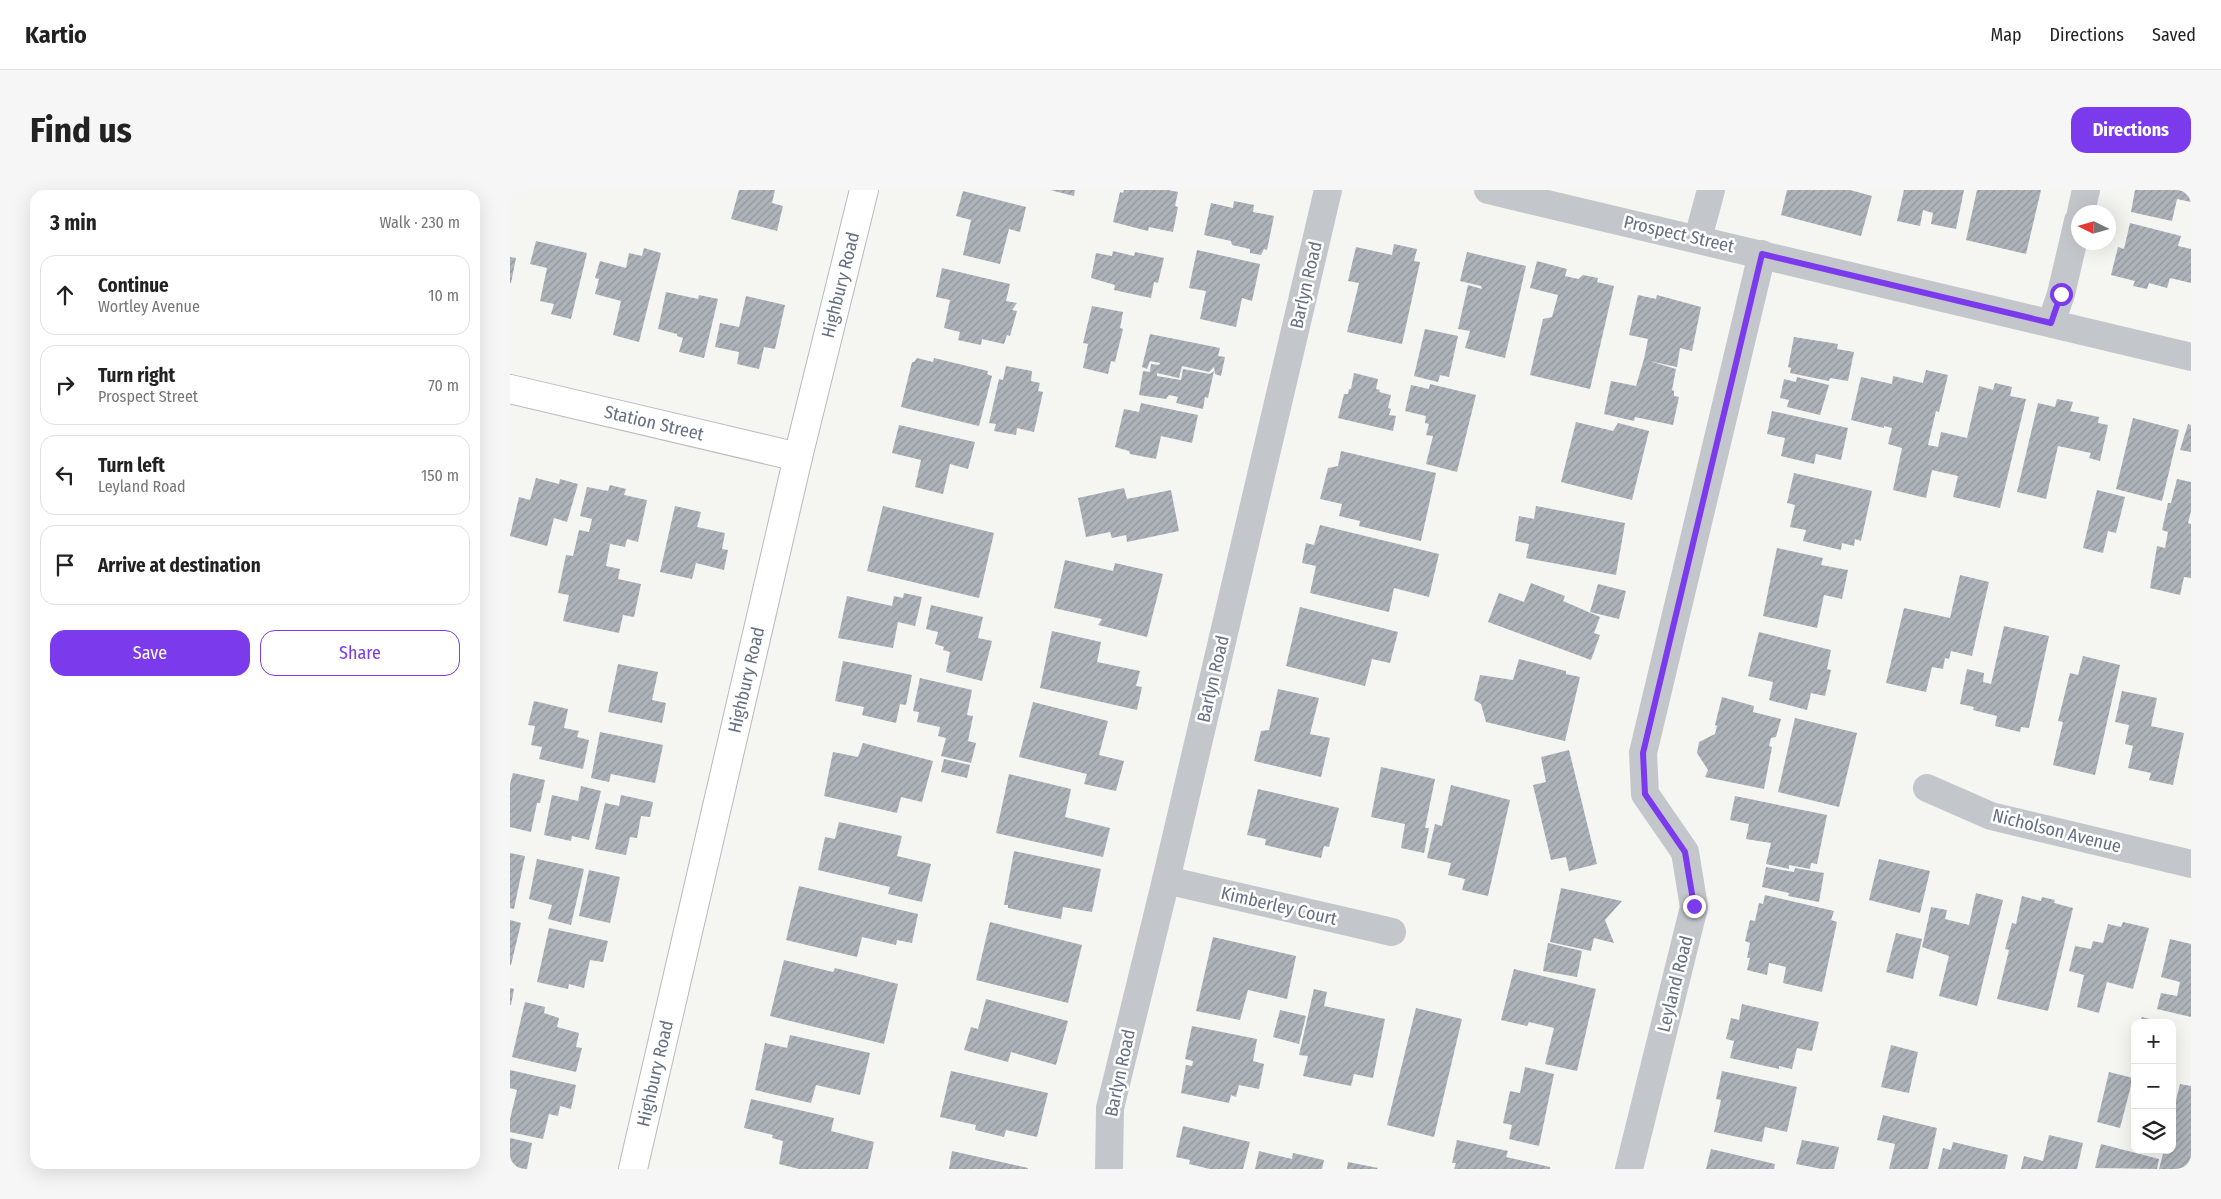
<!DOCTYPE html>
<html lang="en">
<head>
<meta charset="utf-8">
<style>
  :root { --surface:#fff; --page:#f6f6f6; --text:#222; --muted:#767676; --line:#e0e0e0; --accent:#7c3aed }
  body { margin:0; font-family:"Fira Sans Condensed",sans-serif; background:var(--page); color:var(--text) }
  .controls { position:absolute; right:15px; bottom:15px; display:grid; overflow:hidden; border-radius:10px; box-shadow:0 5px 20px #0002 }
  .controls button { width:45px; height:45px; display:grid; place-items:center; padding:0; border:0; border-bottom:1px solid var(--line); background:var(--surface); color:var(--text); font:25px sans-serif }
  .compass { position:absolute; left:1561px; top:15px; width:45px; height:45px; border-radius:50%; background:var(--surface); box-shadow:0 5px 20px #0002; rotate:275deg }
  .stop { position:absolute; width:15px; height:15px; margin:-11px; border:4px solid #7c3aed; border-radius:50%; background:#fff }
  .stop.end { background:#7c3aed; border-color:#fff; box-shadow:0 1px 5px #0008 }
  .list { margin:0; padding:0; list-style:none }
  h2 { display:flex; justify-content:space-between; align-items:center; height:65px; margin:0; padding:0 20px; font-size:21px }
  h2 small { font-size:16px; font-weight:400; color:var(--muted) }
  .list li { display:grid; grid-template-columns:32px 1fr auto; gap:15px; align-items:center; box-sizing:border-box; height:80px; margin:0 10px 10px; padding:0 10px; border:1px solid var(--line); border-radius:15px }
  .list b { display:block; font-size:19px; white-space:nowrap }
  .list p { margin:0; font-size:16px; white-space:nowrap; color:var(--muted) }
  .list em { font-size:16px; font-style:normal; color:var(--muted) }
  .actions { display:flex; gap:10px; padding:15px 20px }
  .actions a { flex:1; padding:11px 0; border:1px solid var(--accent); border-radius:15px; text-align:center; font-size:18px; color:var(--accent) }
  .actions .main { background:var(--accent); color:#fff }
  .icon { flex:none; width:28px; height:28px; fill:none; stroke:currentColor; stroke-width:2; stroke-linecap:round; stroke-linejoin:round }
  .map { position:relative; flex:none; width:1681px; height:979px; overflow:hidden; border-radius:15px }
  header { display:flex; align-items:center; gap:30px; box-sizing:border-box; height:70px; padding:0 25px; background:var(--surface); border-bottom:1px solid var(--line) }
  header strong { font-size:24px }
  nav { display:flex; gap:28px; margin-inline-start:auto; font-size:18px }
  .intro { display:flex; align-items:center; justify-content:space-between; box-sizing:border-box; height:120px; padding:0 30px }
  h1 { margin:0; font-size:35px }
  .button { padding:12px 22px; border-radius:15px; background:var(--accent); color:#fff; font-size:18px; font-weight:700 }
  main { display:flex; gap:30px; padding:0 30px }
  aside { flex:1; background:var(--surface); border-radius:15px; box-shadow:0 5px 20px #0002 }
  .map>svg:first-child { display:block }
</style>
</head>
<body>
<header>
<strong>Kartio</strong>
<nav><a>Map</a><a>Directions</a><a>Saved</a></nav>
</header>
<div class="intro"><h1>Find us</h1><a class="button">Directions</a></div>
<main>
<aside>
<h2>3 min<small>Walk · 230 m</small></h2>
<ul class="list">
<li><svg class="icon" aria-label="ahead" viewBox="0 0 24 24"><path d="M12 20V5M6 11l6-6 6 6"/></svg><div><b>Continue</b><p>Wortley Avenue</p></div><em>10 m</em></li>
<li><svg class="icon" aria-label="right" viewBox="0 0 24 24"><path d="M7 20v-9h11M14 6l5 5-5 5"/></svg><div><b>Turn right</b><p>Prospect Street</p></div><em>70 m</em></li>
<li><svg class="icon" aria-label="left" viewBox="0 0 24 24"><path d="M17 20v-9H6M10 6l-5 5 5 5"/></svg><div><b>Turn left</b><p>Leyland Road</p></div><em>150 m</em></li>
<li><svg class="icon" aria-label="arrive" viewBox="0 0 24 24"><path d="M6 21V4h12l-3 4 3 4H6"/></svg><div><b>Arrive at destination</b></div></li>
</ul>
<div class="actions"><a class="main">Save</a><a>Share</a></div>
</aside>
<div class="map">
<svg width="1681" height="979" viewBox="0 0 1681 979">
  <defs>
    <pattern id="building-hatch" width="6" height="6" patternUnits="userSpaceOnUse" patternTransform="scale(1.25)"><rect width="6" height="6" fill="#aeb3ba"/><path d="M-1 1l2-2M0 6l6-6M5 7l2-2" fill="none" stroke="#91969d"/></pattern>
  </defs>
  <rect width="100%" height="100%" fill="#f5f5f2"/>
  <g fill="url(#building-hatch)">
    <polygon points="229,0 265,0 262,13 273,16 267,41 221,29"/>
    <polygon points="540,0 565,0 564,6"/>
    <polygon points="614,0 658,0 668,2 665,16 668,17 663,42 639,37 638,41 603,32 610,2 613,3"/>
    <polygon points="1277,0 1340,0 1362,6 1351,46 1271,25"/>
    <polygon points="1394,0 1454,0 1446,39 1421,34 1423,23 1413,20 1410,36 1387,31"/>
    <polygon points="1467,0 1531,0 1516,64 1456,50"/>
    <polygon points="1625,0 1681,0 1681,12 1667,9 1662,31 1621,22"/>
    <polygon points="453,1 516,17 510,42 499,39 490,74 453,65 461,30 446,26"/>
    <polygon points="724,11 744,15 743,22 764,26 757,60 754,59 751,65 740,63 740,59 722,55 721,51 694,45 701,13 723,18"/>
    <polygon points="1620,33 1671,46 1668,56 1681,59 1681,93 1660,88 1657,98 1639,93 1637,99 1623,96 1625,91 1601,85 1608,57 1614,59"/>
    <polygon points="26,51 77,63 61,129 41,124 44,114 30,111 37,78 20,74"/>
    <polygon points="884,54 907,59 904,71 910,72 892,154 837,142 849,93 838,91 846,57 882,65"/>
    <polygon points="134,58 151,63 129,152 103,145 111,111 85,104 89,89 85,88 90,71 116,78 119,63 132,66"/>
    <polygon points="687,60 750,74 742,111 732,108 726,137 690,129 696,101 679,98"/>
    <polygon points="603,61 624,66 625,62 654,68 648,93 644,92 641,108 604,100 605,95 581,88 586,63 602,66"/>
    <polygon points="957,62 1016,76 995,168 955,158 960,141 948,139 958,95 972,99 971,96 950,91"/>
    <polygon points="0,67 6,68 1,93 0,93"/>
    <polygon points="1027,71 1057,79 1055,86 1068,89 1073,85 1088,88 1087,92 1104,96 1080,199 1020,185 1033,129 1042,127 1048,105 1020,98"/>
    <polygon points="432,78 500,94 496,111 507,113 502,120 507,121 500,146 497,145 494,154 472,149 471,155 448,150 450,142 434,138 440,110 426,107"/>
    <polygon points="156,102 188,109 189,105 208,109 194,168 169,162 173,148 167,146 167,144 148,139"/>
    <polygon points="1128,105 1146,109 1147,105 1191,117 1182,161 1170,158 1167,177 1139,171 1166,179 1162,200 1164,201 1164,206 1169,207 1163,235 1125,227 1124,231 1094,224 1101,191 1126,196 1134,169 1138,149 1119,145"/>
    <polygon points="236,106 275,115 265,159 254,157 249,179 227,174 229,162 205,157 210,133 229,137"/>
    <polygon points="582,116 613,122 610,138 613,139 605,172 601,171 598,184 573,178 578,154 573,153"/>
    <polygon points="915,139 948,146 939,187 930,185 928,192 904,186"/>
    <polygon points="640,144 710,158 708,166 715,167 711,186 705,184 704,177 699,182 672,176 669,188 647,183 647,186 671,190 673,179 700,184 704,181 698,208 695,207 693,219 666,213 668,207 659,205 656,209 629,205 633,181 640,182 641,174 649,175 650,173 640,171 637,179 632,177"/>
    <polygon points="1284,147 1328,154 1327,159 1344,162 1338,191 1320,188 1319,191 1280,183 1281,178 1278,177"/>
    <polygon points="407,168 423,172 424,168 478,181 477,184 482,186 469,236 391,217 402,172 404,172"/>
    <polygon points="496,176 522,181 521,191 530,193 528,201 533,202 524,242 507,238 506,245 484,241 486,234 479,233 489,189 493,190"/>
    <polygon points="1416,180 1438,185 1429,222 1426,221 1418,255 1428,257 1431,242 1457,248 1469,196 1483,200 1485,193 1502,197 1500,206 1516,209 1490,318 1443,307 1448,286 1422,280 1416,308 1383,300 1392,258 1378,254 1382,238 1374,236 1374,238 1341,230 1351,187 1382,194 1383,186 1413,193"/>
    <polygon points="844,183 868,189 866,199 870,200 869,202 881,205 878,218 881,219 879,225 886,226 883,241 828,228 834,204 838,204 839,199 841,199"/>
    <polygon points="1287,187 1319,195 1310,225 1277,217 1279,210 1270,208 1274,189 1286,192"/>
    <polygon points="920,194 966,205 947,282 916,274 923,246 916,245 919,234 915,233 916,226 895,221 901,195 919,199"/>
    <polygon points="1547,209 1563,212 1560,221 1589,227 1588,233 1598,235 1590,271 1579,268 1581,263 1548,256 1536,309 1507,302 1528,213 1545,217"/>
    <polygon points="631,213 688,225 682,253 651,246 646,269 620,264 619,261 605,257 614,219 629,222"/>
    <polygon points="1262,221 1338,238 1331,270 1306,264 1304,274 1271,266 1275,248 1257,244"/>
    <polygon points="1623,228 1669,240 1652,311 1606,299"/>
    <polygon points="1066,232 1103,241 1108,233 1139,241 1122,310 1051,292"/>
    <polygon points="1678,234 1681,235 1681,262 1670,260"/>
    <polygon points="389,235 465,252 458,279 440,274 433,304 405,297 411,270 382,263"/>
    <polygon points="831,261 926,283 911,351 849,336 850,331 829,326 832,314 810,309 818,278 828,276"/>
    <polygon points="1284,283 1362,301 1351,351 1345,349 1344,356 1332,353 1331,360 1293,351 1296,340 1280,337 1285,315 1277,313"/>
    <polygon points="26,288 49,294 50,289 68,294 57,332 44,328 37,356 0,346 9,307 20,310"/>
    <polygon points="1667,289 1681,292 1681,321 1678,333 1681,334 1681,388 1674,387 1670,405 1640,398 1647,356 1655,358 1658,342 1652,340 1658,313 1661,313"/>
    <polygon points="100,295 116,299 114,305 137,310 128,352 117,349 115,357 77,349 100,354 96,376 110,379 108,389 131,394 124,427 113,425 109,443 53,431 59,405 48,403 56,365 63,366 69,340 79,342 82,329 70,326 77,297 98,301"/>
    <polygon points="614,298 617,309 661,300 669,341 617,352 616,345 602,348 600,342 576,347 568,308"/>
    <polygon points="1587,300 1615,307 1606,343 1598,341 1593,363 1573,358"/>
    <polygon points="165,316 191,322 187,337 215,343 212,359 218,360 214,380 186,373 182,389 150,382"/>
    <polygon points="373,316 484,343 469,408 357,381"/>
    <polygon points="1026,316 1115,333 1106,385 1016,368 1019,354 1005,351 1009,326 1024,329"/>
    <polygon points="810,335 929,364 919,407 884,398 879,422 800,403 806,376 792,373 796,353 804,355"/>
    <polygon points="1267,358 1313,368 1311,375 1338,380 1332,409 1314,405 1307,438 1253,426"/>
    <polygon points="555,370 603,381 605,373 653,384 637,447 588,435 592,429 544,418"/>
    <polygon points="1450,385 1479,392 1462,466 1441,461 1439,469 1435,468 1433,479 1422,477 1416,502 1376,493 1394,418 1440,428"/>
    <polygon points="1021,393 1055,406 1053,411 1090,427 1084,443 1090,445 1081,470 978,432 989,403 1014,412"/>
    <polygon points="1088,394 1116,401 1109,429 1080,422"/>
    <polygon points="394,403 412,407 405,436 388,432 383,458 328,448 337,406 382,416 384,406 393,408"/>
    <polygon points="421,415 473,427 468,448 482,451 472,491 436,482 440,462 433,460 434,457 425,454 428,442 416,439"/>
    <polygon points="790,417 888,442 880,473 862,469 855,496 776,476"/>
    <polygon points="1494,436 1539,446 1519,538 1511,537 1510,542 1485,536 1487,526 1463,520 1464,517 1450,514 1457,479 1474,483 1473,492 1481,494"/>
    <polygon points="542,441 591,452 587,472 630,481 626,496 632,497 627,520 530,498"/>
    <polygon points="1249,442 1321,460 1317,479 1321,480 1315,506 1301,503 1297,520 1259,510 1263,492 1238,486"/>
    <polygon points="1573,466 1610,475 1585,585 1543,575 1553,532 1548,531 1560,483 1568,485"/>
    <polygon points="1009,469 1056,481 1056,484 1070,487 1055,551 976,532 971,514 964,510 970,485 1003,490"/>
    <polygon points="333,471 402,485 396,515 390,514 386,533 352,525 354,517 325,511"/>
    <polygon points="108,474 148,482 142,510 156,513 152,533 98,522"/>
    <polygon points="410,488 462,500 457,525 463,526 458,551 466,553 461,573 431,566 436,548 428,546 430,537 407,532 409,522 403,521"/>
    <polygon points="768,499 809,508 800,544 820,548 811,587 744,571 751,541 759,540"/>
    <polygon points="1612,501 1647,508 1641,536 1674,543 1663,595 1639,590 1641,583 1618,578 1623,556 1615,554 1619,535 1605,532"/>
    <polygon points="1212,507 1244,516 1243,522 1271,529 1266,547 1261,548 1259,556 1262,557 1254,599 1195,587 1198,580 1187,563 1189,552 1205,544 1207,536 1205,535"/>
    <polygon points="24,511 58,519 54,538 69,541 67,547 79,550 73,579 29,569 32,557 21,555 25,536 18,535"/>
    <polygon points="523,512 598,531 589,565 614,571 606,601 574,594 577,584 509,567"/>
    <polygon points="1285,528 1347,543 1329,617 1268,602"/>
    <polygon points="90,542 153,555 145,593 101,584 99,592 81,588"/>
    <polygon points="353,553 423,571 412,612 391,607 387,623 314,606 323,562 348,567"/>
    <polygon points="1059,560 1087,674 1059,681 1056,667 1041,670 1023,595 1036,592 1031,567"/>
    <polygon points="434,569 460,575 457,588 431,582"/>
    <polygon points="871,577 925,589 915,638 919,638 914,663 891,658 895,634 861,627"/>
    <polygon points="3,583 35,590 30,613 27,613 21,642 0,637 0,594"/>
    <polygon points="499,584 561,599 555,627 600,638 593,667 486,643"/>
    <polygon points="941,595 1000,610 978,706 952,700 955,689 938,685 941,673 917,668 925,634 932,636"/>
    <polygon points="71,596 91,601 79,650 62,646 61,651 34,645 42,605 68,611"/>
    <polygon points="748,599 829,618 819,657 814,656 811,668 755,655 756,649 737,645"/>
    <polygon points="111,605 143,612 140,627 131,626 127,648 120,647 116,665 85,659 95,613 109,616"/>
    <polygon points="1225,606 1317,625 1307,674 1301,673 1300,679 1279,675 1279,679 1256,674 1261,653 1236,649 1239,634 1220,630"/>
    <polygon points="329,632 392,646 387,666 421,674 412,712 378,704 380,697 308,680 315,647 325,649"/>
    <polygon points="504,661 591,679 582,722 553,717 551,729 498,718 498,715 494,715"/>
    <polygon points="0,663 15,666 4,719 0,718"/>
    <polygon points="27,669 74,679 61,735 38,729 42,715 19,709"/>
    <polygon points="1369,669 1420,681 1410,723 1359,710"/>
    <polygon points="1256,677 1284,682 1285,678 1314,683 1309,712 1278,706 1279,703 1252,697"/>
    <polygon points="79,680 110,687 100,733 69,726"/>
    <polygon points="289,696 408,724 402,753 387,750 386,755 352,747 347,767 276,750"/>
    <polygon points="1051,698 1112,711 1095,730 1104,753 1084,748 1081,761 1040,752"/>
    <polygon points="1466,703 1493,710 1467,816 1429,806 1439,766 1412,757 1421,717 1437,720 1435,729 1459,735"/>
    <polygon points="1255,705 1324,721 1321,730 1327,732 1312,802 1273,793 1276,777 1259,773 1257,785 1237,780 1240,768 1237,768 1240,753 1235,751 1240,730 1245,731 1249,713 1253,714"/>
    <polygon points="1512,706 1531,711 1532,707 1545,710 1544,713 1563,718 1538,821 1487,809 1499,760 1495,759 1502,733 1506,734"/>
    <polygon points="0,730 11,733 1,775 0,775"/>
    <polygon points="480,732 572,755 558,813 466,790"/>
    <polygon points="1613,732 1639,738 1623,799 1597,792 1589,823 1567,817 1574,785 1559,781 1565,756 1581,759 1583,751 1593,753 1598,734 1611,737"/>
    <polygon points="39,738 98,751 93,772 80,770 74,798 59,794 58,799 27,792"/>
    <polygon points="1386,743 1412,749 1403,789 1376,782"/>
    <polygon points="703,747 786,766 777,809 738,800 730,830 686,821"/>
    <polygon points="1660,749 1681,754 1681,827 1647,819 1651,803 1667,806 1670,792 1651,787"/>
    <polygon points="1038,753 1072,761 1067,787 1033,781"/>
    <polygon points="274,770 323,782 325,778 388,794 374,854 260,826"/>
    <polygon points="1004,779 1086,799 1067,881 1035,874 1044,838 1019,832 1017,836 991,830"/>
    <polygon points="0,798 4,799 1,815 0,815"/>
    <polygon points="804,799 817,802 814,816 875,829 863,888 844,884 841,896 793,886 798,866 789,865"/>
    <polygon points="476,809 558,831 546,875 501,862 498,872 454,860 461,837 468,839"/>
    <polygon points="15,812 35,817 34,823 49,828 47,837 69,843 66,857 72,858 66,882 2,867"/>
    <polygon points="1232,814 1309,832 1302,861 1287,858 1282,879 1269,876 1269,879 1220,868 1224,851 1216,849 1221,828 1229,830"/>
    <polygon points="906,818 952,829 924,947 877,935"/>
    <polygon points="770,820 796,826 789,854 763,847"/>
    <polygon points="1632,827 1651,832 1651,833 1630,833"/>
    <polygon points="682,836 747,849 743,871 754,874 749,899 729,895 726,907 721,905 719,913 671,903 676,875 682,876 683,871 675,869"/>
    <polygon points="280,845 360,863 350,905 306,895 301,913 245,900 255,853 277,858"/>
    <polygon points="1381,855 1408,862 1399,903 1371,897"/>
    <polygon points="1015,877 1044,884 1029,956 999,949 1002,935 993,933 1000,901 1010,903"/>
    <polygon points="0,880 66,895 61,919 50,916 48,926 39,924 33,949 0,942 0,929 7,900 0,898"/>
    <polygon points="441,881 538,903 527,947 496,940 494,947 465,940 466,935 430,927"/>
    <polygon points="1212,881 1287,897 1277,942 1255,937 1252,952 1204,942 1211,910 1206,909"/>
    <polygon points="1599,882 1623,888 1610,938 1587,932"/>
    <polygon points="1670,894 1681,896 1681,979 1649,979 1654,960 1662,960 1662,926"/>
    <polygon points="241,909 324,928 321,941 364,952 358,979 289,979 269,974 273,951 262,948 263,945 234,938"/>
    <polygon points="1373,925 1427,938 1418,979 1379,979 1385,954 1367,950"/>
    <polygon points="673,936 740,952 733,979 700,979 679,974 680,970 666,967"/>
    <polygon points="1539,945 1573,953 1567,979 1511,979 1514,966 1533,971"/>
    <polygon points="0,948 22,953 17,979 0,979"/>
    <polygon points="947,950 998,961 996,967 1040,977 1040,979 944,979 946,973 942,973"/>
    <polygon points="1292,950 1329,957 1324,979 1312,979 1286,974"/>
    <polygon points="1443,952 1498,965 1495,979 1428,979 1433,958 1441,960"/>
    <polygon points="1591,954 1649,969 1647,979 1585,978"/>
    <polygon points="1201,959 1265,974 1264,979 1196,979"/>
    <polygon points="442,961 518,978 518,979 439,979"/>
    <polygon points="749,961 782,969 783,963 814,970 812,979 745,979"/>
    <polygon points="838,972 868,978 867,979 837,979"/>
  </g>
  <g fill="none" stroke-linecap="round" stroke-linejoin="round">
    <defs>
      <g id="primary">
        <path id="s1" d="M0,199L288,267"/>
        <path id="s2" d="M123,979L288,267L354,0"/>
      </g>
    </defs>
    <use href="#primary" stroke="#b6b9be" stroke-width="30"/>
    <g stroke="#c3c6ca" stroke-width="28">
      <polyline points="978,0 1681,167"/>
      <polyline points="1571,22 1576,0"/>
      <polyline points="1188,48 1201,0"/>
      <polyline points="1541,133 1551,104 1568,31"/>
      <polyline points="1417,598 1481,626 1681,674"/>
      <polyline points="656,690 882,742"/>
      <polyline points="599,979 600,918 656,690 818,0"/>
      <polyline points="1119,979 1184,717 1175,662 1135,604 1133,563 1252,64"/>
    </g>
    <use href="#primary" stroke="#fff" stroke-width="28"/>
  </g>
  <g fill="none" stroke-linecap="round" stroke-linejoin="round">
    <polyline stroke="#7c3aed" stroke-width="6" points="1184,716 1175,662 1135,604 1133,563 1252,64 1541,133 1551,104"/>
  </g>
  <g text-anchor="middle" stroke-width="5" stroke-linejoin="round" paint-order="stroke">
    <g font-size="18" fill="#656f83" stroke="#fff">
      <text transform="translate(1169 44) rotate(13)" y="6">Prospect Street</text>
      <text dy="6" stroke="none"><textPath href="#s2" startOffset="908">Highbury Road</textPath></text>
      <text transform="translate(796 95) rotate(-77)" y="6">Barlyn Road</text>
      <text dy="6" stroke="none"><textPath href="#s1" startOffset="148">Station Street</textPath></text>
      <text dy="6" stroke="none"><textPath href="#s2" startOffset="502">Highbury Road</textPath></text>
      <text transform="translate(703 489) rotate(-77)" y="6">Barlyn Road</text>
      <text transform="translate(1547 641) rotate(14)" y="6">Nicholson Avenue</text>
      <text transform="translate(769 716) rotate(13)" y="6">Kimberley Court</text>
      <text transform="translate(1165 794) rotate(-76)" y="6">Leyland Road</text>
      <text transform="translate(610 883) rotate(-78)" y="6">Barlyn Road</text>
      <text dy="6" stroke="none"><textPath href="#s2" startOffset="98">Highbury Road</textPath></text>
    </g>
  </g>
</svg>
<div class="controls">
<button>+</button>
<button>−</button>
<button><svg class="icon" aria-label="layers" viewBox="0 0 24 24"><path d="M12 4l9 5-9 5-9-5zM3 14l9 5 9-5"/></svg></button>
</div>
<svg class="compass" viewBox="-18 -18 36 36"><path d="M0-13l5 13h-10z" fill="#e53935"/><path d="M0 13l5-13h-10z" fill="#767676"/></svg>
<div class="stop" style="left:1551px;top:104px"></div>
<div class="stop end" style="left:1184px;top:716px"></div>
</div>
</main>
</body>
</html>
